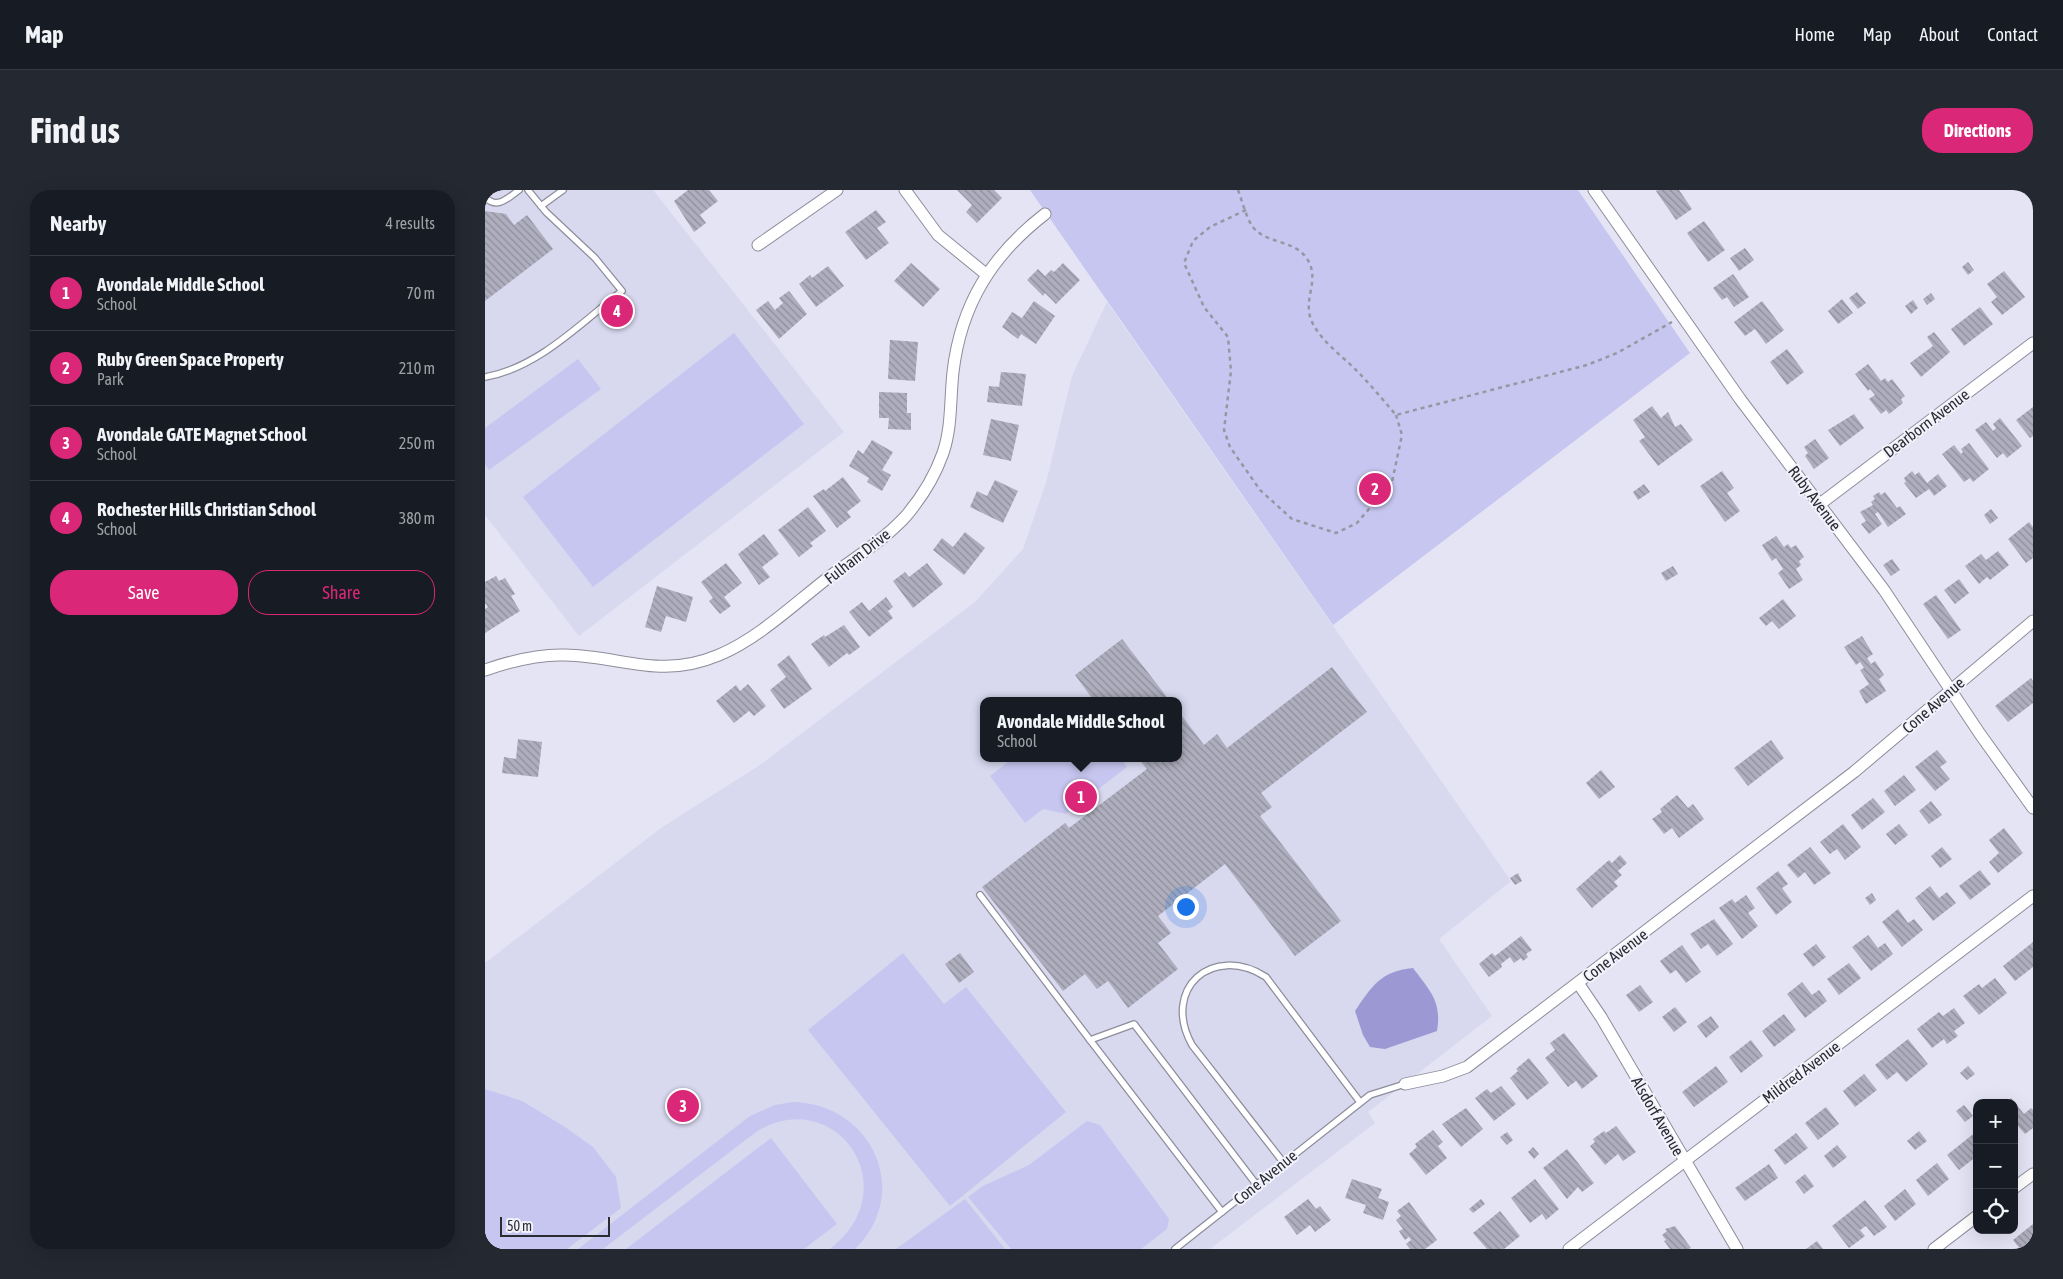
<!DOCTYPE html>
<html lang="en">
<head>
<meta charset="utf-8">
<style>
  :root { --surface:#171b24; --page:#242831; --text:#f1f3f6; --muted:#9ea1a6; --line:#363941; --accent:#db2777 }
  body { margin:0; font-family:"Asap Condensed",sans-serif; background:var(--page); color:var(--text) }
  .controls { position:absolute; right:15px; bottom:15px; display:grid; overflow:hidden; border-radius:10px; box-shadow:0 5px 20px #0002 }
  .controls button { width:45px; height:45px; display:grid; place-items:center; padding:0; border:0; border-bottom:1px solid var(--line); background:var(--surface); color:var(--text); font:25px sans-serif }
  .scale { position:absolute; left:15px; bottom:12px; width:110px; box-sizing:border-box; padding-left:5px; border:2px solid #2b2b32; border-top:0; font-size:14px; line-height:18px; white-space:nowrap; color:#2b2b32; -webkit-text-stroke:4px #f2f2fc; paint-order:stroke }
  .you { position:absolute; left:700px; top:716px; width:18px; height:18px; margin:-12px; border:4px solid #fff; border-radius:50%; background:#1a73e8; box-shadow:0 0 0 8px #1a73e833 }
  .badge { display:grid; place-items:center; width:32px; height:32px; border-radius:50%; background:var(--accent); color:#fff; font-size:16px; font-weight:700 }
  .pin { position:absolute; translate:-50% -50%; border:2px solid #fff; box-shadow:0 1px 5px #0006 }
  .popup { position:absolute; left:495px; top:507px; width:202px; height:65px; box-sizing:border-box; display:grid; place-content:center; border-radius:10px; background:var(--surface); filter:drop-shadow(0 1px 4px #0005); font-size:16px; white-space:nowrap; color:var(--muted) }
  .popup b { font-size:19px; color:var(--text) }
  .popup::after { content:''; position:absolute; left:50%; top:100%; margin-left:-10px; border:10px solid transparent; border-top-color:var(--surface) }
  .list { margin:0; padding:0; list-style:none }
  h2 { display:flex; justify-content:space-between; align-items:center; height:65px; margin:0; padding:0 20px; font-size:21px }
  h2 small { font-size:16px; font-weight:400; color:var(--muted) }
  .list li { display:grid; grid-template-columns:32px 1fr auto; gap:15px; align-items:center; box-sizing:border-box; height:75px; padding:0 20px; border-top:1px solid var(--line) }
  .list b { display:block; font-size:19px; white-space:nowrap }
  .list p { margin:0; font-size:16px; white-space:nowrap; color:var(--muted) }
  .list em { font-size:16px; font-style:normal; color:var(--muted) }
  .actions { display:flex; gap:10px; padding:15px 20px }
  .actions a { flex:1; padding:11px 0; border:1px solid var(--accent); border-radius:20px; text-align:center; font-size:18px; color:var(--accent) }
  .actions .main { background:var(--accent); color:#fff }
  .icon { flex:none; width:28px; height:28px; fill:none; stroke:currentColor; stroke-width:2; stroke-linecap:round; stroke-linejoin:round }
  .map { position:relative; flex:none; width:1548px; height:1059px; overflow:hidden; border-radius:20px }
  header { display:flex; align-items:center; gap:30px; box-sizing:border-box; height:70px; padding:0 25px; background:var(--surface); border-bottom:1px solid var(--line) }
  header strong { font-size:24px }
  nav { display:flex; gap:28px; margin-inline-start:auto; font-size:18px }
  .intro { display:flex; align-items:center; justify-content:space-between; box-sizing:border-box; height:120px; padding:0 30px }
  h1 { margin:0; font-size:35px }
  .button { padding:12px 22px; border-radius:20px; background:var(--accent); color:#fff; font-size:18px; font-weight:700 }
  main { display:flex; gap:30px; padding:0 30px }
  aside { flex:1; background:var(--surface); border-radius:20px; box-shadow:0 5px 20px #0002 }
  .map>svg:first-child { display:block }
</style>
</head>
<body>
<header>
<strong>Map</strong>
<nav><a>Home</a><a>Map</a><a>About</a><a>Contact</a></nav>
</header>
<div class="intro"><h1>Find us</h1><a class="button">Directions</a></div>
<main>
<aside>
<h2>Nearby<small>4 results</small></h2>
<ul class="list">
<li><span class="badge">1</span><div><b>Avondale Middle School</b><p>School</p></div><em>70 m</em></li>
<li><span class="badge">2</span><div><b>Ruby Green Space Property</b><p>Park</p></div><em>210 m</em></li>
<li><span class="badge">3</span><div><b>Avondale GATE Magnet School</b><p>School</p></div><em>250 m</em></li>
<li><span class="badge">4</span><div><b>Rochester Hills Christian School</b><p>School</p></div><em>380 m</em></li>
</ul>
<div class="actions"><a class="main">Save</a><a>Share</a></div>
</aside>
<div class="map">
<svg width="1548" height="1059" viewBox="0 0 1548 1059">
  <defs>
    <pattern id="building-back-hatch" width="6" height="6" patternUnits="userSpaceOnUse" patternTransform="scale(1.25)"><rect width="6" height="6" fill="#aeaebe"/><path d="M-1 5l2 2M0 0l6 6M5-1l2 2" fill="none" stroke="#8e8e9b"/></pattern>
  </defs>
  <rect width="100%" height="100%" fill="#e4e4f5"/>
  <g fill="#d8d8ef" fill-rule="evenodd">
    <polygon points="0,0 168,0 359,242 94,446 0,325"/>
    <path d="M622,112L1026,691L954,749L1007,826L883,922L890,933L725,1059H0V773L176,638L275,575L490,412L538,359L561,293L587,186ZM498,511H694V568H498Z"/>
  </g>
  <g fill="#c7c6f0">
    <polygon points="545,0 1093,0 1205,163 848,435"/>
    <polygon points="249,143 319,234 108,397 38,307"/>
    <polygon points="93,169 116,199 4,280 0,274 0,238"/>
    <polygon points="528,568 636,568 642,577 581,624 558,619 540,633 505,586"/>
    <polygon points="418,763 459,814 481,797 581,922 465,1016 323,840"/>
    <polygon points="0,899 37,911 80,937 108,957 131,987 136,1018 82,1059 0,1059"/>
    <path d="M308,912C387,914 428,1002 370,1059H345C424,998 350,893 271,942L118,1059H93L265,926L290,915Z"/>
    <polygon points="602,931 615,935 684,1029 682,1039 656,1059 526,1059 483,1007 498,996 544,975"/>
    <polygon points="286,948 352,1034 319,1059 141,1059"/>
    <polygon points="480,1009 520,1059 411,1059"/>
  </g>
  <path fill="#9b98d3" d="M928,778C945,801 957,811 952,841L900,859L885,857L878,845L870,821C887,796 896,781 928,778Z"/>
  <g fill="url(#building-back-hatch)">
    <polygon points="203,0 224,0 233,11 215,25 221,33 209,42 189,11"/>
    <polygon points="472,0 509,0 517,8 492,33 481,22 487,15"/>
    <polygon points="1173,0 1194,0 1207,19 1191,30 1171,1"/>
    <polygon points="391,20 401,32 392,38 404,53 381,70 360,42"/>
    <polygon points="0,21 21,24 29,35 42,25 68,59 0,111"/>
    <polygon points="1219,31 1240,60 1223,72 1202,43"/>
    <polygon points="1260,58 1269,70 1254,81 1245,68"/>
    <polygon points="1483,72 1489,80 1483,85 1477,77"/>
    <polygon points="426,73 455,99 438,117 409,91"/>
    <polygon points="578,73 595,90 571,114 560,103 558,106 542,90 553,79 560,86 566,80 569,82"/>
    <polygon points="343,76 359,96 331,117 314,94 325,85 327,88"/>
    <polygon points="1519,81 1540,107 1517,125 1506,112 1512,107 1502,94"/>
    <polygon points="1248,84 1264,107 1249,117 1242,107 1237,110 1228,98"/>
    <polygon points="304,101 322,124 294,149 271,120 283,111 290,120 298,113 294,108"/>
    <polygon points="1372,102 1381,113 1373,119 1364,108"/>
    <polygon points="1446,103 1450,109 1442,115 1438,109"/>
    <polygon points="1357,109 1368,123 1353,134 1343,121"/>
    <polygon points="1428,110 1433,118 1426,124 1420,116"/>
    <polygon points="549,111 570,126 551,154 536,144 533,149 517,137 527,122 537,128"/>
    <polygon points="1277,111 1299,140 1281,154 1270,139 1260,146 1249,132"/>
    <polygon points="1495,117 1508,134 1479,156 1466,139"/>
    <polygon points="1449,142 1465,162 1436,187 1425,173 1448,156 1442,147"/>
    <polygon points="405,150 433,152 430,191 403,189"/>
    <polygon points="1302,159 1319,182 1302,195 1285,172"/>
    <polygon points="1383,174 1396,191 1400,188 1403,192 1407,189 1420,206 1416,209 1418,213 1404,224 1401,220 1396,224 1384,209 1390,205 1385,199 1383,201 1370,184"/>
    <polygon points="516,182 541,184 537,216 502,212 504,196 514,197"/>
    <polygon points="394,202 422,203 422,223 426,223 426,240 403,239 404,228 394,228"/>
    <polygon points="1167,216 1176,228 1183,222 1190,237 1196,234 1208,250 1173,276 1154,251 1160,247 1148,230"/>
    <polygon points="1548,217 1548,246 1545,248 1531,230"/>
    <polygon points="1369,224 1379,238 1355,256 1343,240"/>
    <polygon points="1515,228 1537,256 1522,268 1518,263 1512,268 1490,240 1501,232 1508,241 1511,238 1508,234"/>
    <polygon points="506,229 534,235 526,271 498,265"/>
    <polygon points="1330,249 1344,268 1329,279 1320,266 1323,263 1319,257"/>
    <polygon points="387,250 408,262 397,280 406,285 397,301 382,292 384,288 364,276 373,260 378,264"/>
    <polygon points="1484,253 1504,279 1488,292 1485,288 1479,292 1457,264 1469,255 1476,264 1478,262 1476,259"/>
    <polygon points="1237,281 1249,298 1242,303 1255,321 1240,332 1215,296"/>
    <polygon points="1427,281 1430,285 1434,282 1442,293 1453,284 1462,296 1449,306 1444,299 1431,308 1419,293 1421,292 1419,288"/>
    <polygon points="358,287 376,311 362,322 366,327 352,338 328,306 339,299 340,301"/>
    <polygon points="510,290 533,301 518,333 485,317 492,301 502,306"/>
    <polygon points="1159,294 1165,302 1153,310 1148,302"/>
    <polygon points="1394,302 1396,305 1400,302 1412,318 1415,316 1421,324 1403,337 1393,322 1390,324 1397,334 1384,344 1376,334 1381,331 1375,322 1388,315 1386,312 1390,309 1388,306"/>
    <polygon points="323,317 341,341 325,353 328,356 314,367 293,340"/>
    <polygon points="1506,319 1513,328 1505,334 1499,325"/>
    <polygon points="1544,332 1548,337 1548,368 1541,373 1523,349"/>
    <polygon points="480,342 500,358 479,385 448,360 457,348 468,357"/>
    <polygon points="279,344 294,364 277,377 285,387 274,395 253,364"/>
    <polygon points="1291,346 1299,357 1303,354 1306,358 1311,355 1319,367 1314,371 1316,375 1311,379 1318,390 1304,399 1293,383 1298,379 1291,368 1287,371 1277,355"/>
    <polygon points="1513,361 1524,375 1505,390 1502,387 1494,394 1480,376 1496,364 1501,370"/>
    <polygon points="1407,369 1415,380 1406,386 1398,375"/>
    <polygon points="241,373 257,393 239,407 246,416 235,424 224,411 228,408 216,392"/>
    <polygon points="442,373 458,394 428,418 408,391 420,382 424,387"/>
    <polygon points="1188,376 1193,384 1181,391 1176,383"/>
    <polygon points="11,386 14,391 20,388 30,404 26,406 35,421 0,443 0,419 3,417 0,413 0,392"/>
    <polygon points="1474,389 1484,403 1470,414 1459,400"/>
    <polygon points="172,396 208,407 201,432 181,426 176,442 160,437"/>
    <polygon points="1451,405 1476,440 1463,449 1438,414"/>
    <polygon points="401,407 408,417 403,421 408,428 384,447 364,422 377,412 384,421"/>
    <polygon points="1298,409 1311,426 1294,439 1287,431 1281,436 1274,428"/>
    <polygon points="359,435 375,457 364,465 362,463 344,477 326,454 339,445 340,447"/>
    <polygon points="1377,446 1388,464 1382,468 1386,474 1390,471 1399,485 1394,489 1401,501 1381,514 1374,501 1384,494 1375,480 1379,478 1375,472 1371,475 1359,457"/>
    <polygon points="637,449 685,511 609,511 590,485"/>
    <polygon points="304,465 327,499 299,519 285,500 301,487 292,475"/>
    <polygon points="847,477 882,522 776,603 787,617 775,626 856,731 810,766 740,674 673,726 686,743 673,753 693,779 643,818 623,791 612,799 600,784 578,801 497,697 580,633 584,638 662,579 653,568 694,568 694,522 719,555 732,544 742,558"/>
    <polygon points="1546,488 1548,491 1548,513 1523,532 1510,516"/>
    <polygon points="263,494 281,516 269,526 264,521 249,533 231,511 251,495 255,501"/>
    <polygon points="33,549 57,552 53,587 17,583 19,567 31,569"/>
    <polygon points="1286,550 1299,568 1263,596 1249,578"/>
    <polygon points="1452,560 1462,572 1455,577 1465,589 1450,601 1430,577"/>
    <polygon points="1116,580 1130,597 1114,609 1101,593"/>
    <polygon points="1419,585 1431,600 1410,616 1399,601"/>
    <polygon points="1192,605 1203,618 1208,614 1219,629 1194,648 1187,638 1179,644 1167,629 1177,622 1175,619"/>
    <polygon points="1388,608 1400,622 1377,640 1366,625"/>
    <polygon points="1446,611 1457,625 1444,634 1434,621"/>
    <polygon points="1358,634 1376,657 1360,670 1352,659 1345,664 1335,652"/>
    <polygon points="1414,634 1423,645 1410,655 1401,644"/>
    <polygon points="1519,638 1538,663 1513,683 1504,672 1514,663 1504,650"/>
    <polygon points="1325,657 1346,683 1329,695 1320,682 1313,688 1302,675"/>
    <polygon points="1457,657 1467,669 1455,678 1446,666"/>
    <polygon points="1135,665 1142,673 1133,681 1137,685 1129,692 1133,696 1107,718 1091,699 1124,670 1127,673"/>
    <polygon points="1495,680 1506,694 1485,710 1474,696"/>
    <polygon points="1293,681 1303,694 1297,698 1307,712 1291,725 1271,698"/>
    <polygon points="1033,683 1037,691 1030,695 1025,688"/>
    <polygon points="1445,696 1454,708 1462,702 1471,713 1448,731 1430,708"/>
    <polygon points="1387,703 1391,710 1385,715 1380,708"/>
    <polygon points="1261,705 1270,718 1263,723 1273,736 1257,749 1234,718 1247,709 1250,713"/>
    <polygon points="1413,719 1423,733 1429,729 1438,740 1417,757 1397,732"/>
    <polygon points="1229,729 1248,754 1232,766 1223,754 1216,759 1205,744"/>
    <polygon points="1383,745 1393,758 1400,753 1408,764 1386,781 1367,757"/>
    <polygon points="1036,746 1047,760 1041,764 1043,767 1038,771 1036,768 1029,773 1025,767 1016,774 1017,777 1004,787 994,774 1007,763 1010,766"/>
    <polygon points="1548,752 1548,777 1530,791 1518,776"/>
    <polygon points="1331,754 1341,767 1328,777 1318,764"/>
    <polygon points="1197,755 1216,782 1201,793 1191,780 1185,784 1175,771"/>
    <polygon points="475,763 489,782 474,793 460,774"/>
    <polygon points="1364,773 1376,788 1354,805 1342,789"/>
    <polygon points="1510,788 1522,803 1494,825 1478,806 1494,794 1497,798"/>
    <polygon points="1317,792 1327,805 1334,800 1342,811 1320,828 1302,804"/>
    <polygon points="1155,795 1168,812 1154,822 1141,805"/>
    <polygon points="1190,817 1202,832 1189,842 1177,827"/>
    <polygon points="1469,818 1480,833 1469,841 1473,846 1462,854 1459,849 1447,858 1432,839 1454,822 1458,826"/>
    <polygon points="1299,824 1311,840 1289,857 1277,841"/>
    <polygon points="1226,826 1234,837 1221,848 1212,836"/>
    <polygon points="1079,843 1113,886 1097,899 1091,891 1083,897 1060,868 1070,860 1065,853"/>
    <polygon points="1423,849 1443,874 1421,892 1412,882 1402,890 1390,875"/>
    <polygon points="1266,850 1278,866 1256,883 1244,867"/>
    <polygon points="1044,868 1064,893 1042,910 1025,888 1033,881 1031,879"/>
    <polygon points="1231,876 1243,892 1209,917 1197,902"/>
    <polygon points="1483,876 1490,884 1482,890 1475,883"/>
    <polygon points="1379,884 1392,900 1370,917 1358,901"/>
    <polygon points="1016,896 1031,914 1009,931 990,908 1002,899 1006,903"/>
    <polygon points="1526,908 1539,924 1546,918 1548,920 1548,938 1540,944 1533,936 1529,940 1529,913 1519,913"/>
    <polygon points="1479,915 1488,926 1480,932 1471,921"/>
    <polygon points="1341,917 1354,934 1333,950 1320,933"/>
    <polygon points="981,918 998,939 976,957 957,934"/>
    <polygon points="1131,936 1151,962 1138,971 1133,964 1120,975 1105,956 1110,952 1108,949 1119,941 1121,943"/>
    <polygon points="948,940 958,952 953,956 962,968 941,985 924,964 932,957 930,954"/>
    <polygon points="1434,941 1442,951 1430,960 1422,951"/>
    <polygon points="1492,941 1492,966 1474,980 1462,965"/>
    <polygon points="1022,942 1028,950 1022,955 1015,947"/>
    <polygon points="1311,943 1323,958 1300,975 1289,960"/>
    <polygon points="1352,955 1362,967 1348,978 1339,966"/>
    <polygon points="1048,957 1054,964 1049,969 1043,962"/>
    <polygon points="1082,959 1109,993 1097,1002 1093,997 1082,1009 1058,978"/>
    <polygon points="1452,973 1464,989 1443,1006 1431,990"/>
    <polygon points="1284,974 1293,988 1260,1011 1250,998"/>
    <polygon points="1320,984 1329,996 1319,1004 1310,992"/>
    <polygon points="867,989 897,999 893,1008 904,1012 898,1030 878,1023 881,1015 860,1008"/>
    <polygon points="1050,989 1074,1019 1061,1030 1057,1024 1045,1033 1026,1008"/>
    <polygon points="1420,999 1431,1014 1410,1031 1399,1016"/>
    <polygon points="823,1009 831,1019 835,1016 846,1030 830,1042 825,1035 812,1045 799,1027"/>
    <polygon points="996,1009 1000,1014 988,1023 984,1019"/>
    <polygon points="1380,1010 1402,1037 1389,1046 1381,1036 1375,1040 1380,1046 1364,1058 1347,1036"/>
    <polygon points="924,1012 952,1050 940,1059 925,1059 921,1054 926,1050 924,1047 920,1050 914,1041 918,1039 911,1030 916,1026 912,1021"/>
    <polygon points="1015,1021 1035,1046 1019,1059 1002,1059 988,1043"/>
    <polygon points="1548,1034 1548,1054 1542,1059 1535,1059 1528,1050"/>
    <polygon points="1190,1036 1206,1058 1204,1059 1185,1059 1179,1051 1181,1050 1177,1045 1182,1041 1180,1039"/>
    <polygon points="1332,1051 1338,1059 1321,1059"/>
  </g>
  <g fill="none" stroke-linecap="round" stroke-linejoin="round">
    <defs>
      <g id="service">
        <path d="M0,7C12,20 23,8 34,0"/>
        <polyline points="56,16 78,0"/>
        <path d="M0,187C53,178 96,133 137,101L110,68L61,22L43,0"/>
        <polyline points="495,705 605,850"/>
        <path d="M798,972L707,855C676,799 727,753 781,787L875,912"/>
        <polyline points="737,1022 605,850 649,834 771,994"/>
        <polyline points="690,1059 885,905 920,894"/>
      </g>
      <g id="minor">
        <polyline points="420,0 453,45 502,85"/>
        <polyline points="1109,0 1255,209 1399,400 1495,544 1548,618"/>
        <polyline points="273,55 352,0"/>
        <polyline points="1335,314 1548,153"/>
        <path d="M0,480C26,471 52,464 80,465C138,466 174,490 234,465C274,448 309,414 344,387C370,368 399,350 421,326C437,307 450,286 458,263C467,237 465,209 468,182C476,114 507,65 560,24"/>
        <polyline points="1093,793 1116,827 1252,1059"/>
        <polyline points="920,894 958,886 982,877 1369,582 1548,431"/>
        <polyline points="1529,998 1548,984"/>
        <polyline points="1084,1059 1548,706"/>
        <polyline points="1449,1059 1492,1026"/>
      </g>
    </defs>
    <use href="#service" stroke="#8d8d9c" stroke-width="8"/>
    <use href="#minor" stroke="#8d8d9c" stroke-width="13"/>
    <g stroke="#9797a4" stroke-width="2.5" stroke-dasharray="4 4" stroke-linecap="butt">
      <path d="M753,0C757,11 761,26 767,36C779,53 807,50 820,66C838,89 816,108 827,132C836,151 856,165 871,180C885,194 898,210 911,225L1102,175L1132,163L1187,132"/>
      <polyline points="761,20 725,37 708,51 699,73 719,117 743,147 746,181 739,240 745,257 775,300 807,329 851,343 872,333 907,292 917,245 911,225"/>
    </g>
    <use href="#service" stroke="#fff" stroke-width="5.5"/>
    <use href="#minor" stroke="#fff" stroke-width="11"/>
  </g>
  <g text-anchor="middle" stroke-width="4" stroke-linejoin="round" paint-order="stroke">
    <g font-size="16" fill="#2b2b32" stroke="#f2f2fc">
      <text transform="translate(1441 233) rotate(-37)" y="6">Dearborn Avenue</text>
      <text transform="translate(1330 308) rotate(53)" y="6">Ruby Avenue</text>
      <text transform="translate(372 366) rotate(-38)" y="6">Fulham Drive</text>
      <text transform="translate(1448 515) rotate(-41)" y="6">Cone Avenue</text>
      <text transform="translate(1130 765) rotate(-37)" y="6">Cone Avenue</text>
      <text transform="translate(1316 882) rotate(-37)" y="6">Mildred Avenue</text>
      <text transform="translate(1173 926) rotate(60)" y="6">Alsdorf Avenue</text>
      <text transform="translate(780 987) rotate(-39)" y="6">Cone Avenue</text>
    </g>
  </g>
</svg>
<div class="controls">
<button>+</button>
<button>−</button>
<button><svg class="icon" aria-label="locate" viewBox="0 0 24 24"><circle cx="12" cy="12" r="6"/><path d="M12 2v4M12 18v4M2 12h4M18 12h4"/></svg></button>
</div>
<div class="scale">50 m</div>
<div class="you"></div>
<div class="pin badge" style="left:596px;top:607px">1</div>
<div class="popup"><b>Avondale Middle School</b>School</div>
<div class="pin badge" style="left:890px;top:299px">2</div>
<div class="pin badge" style="left:198px;top:916px">3</div>
<div class="pin badge" style="left:132px;top:121px">4</div>
</div>
</main>
</body>
</html>
